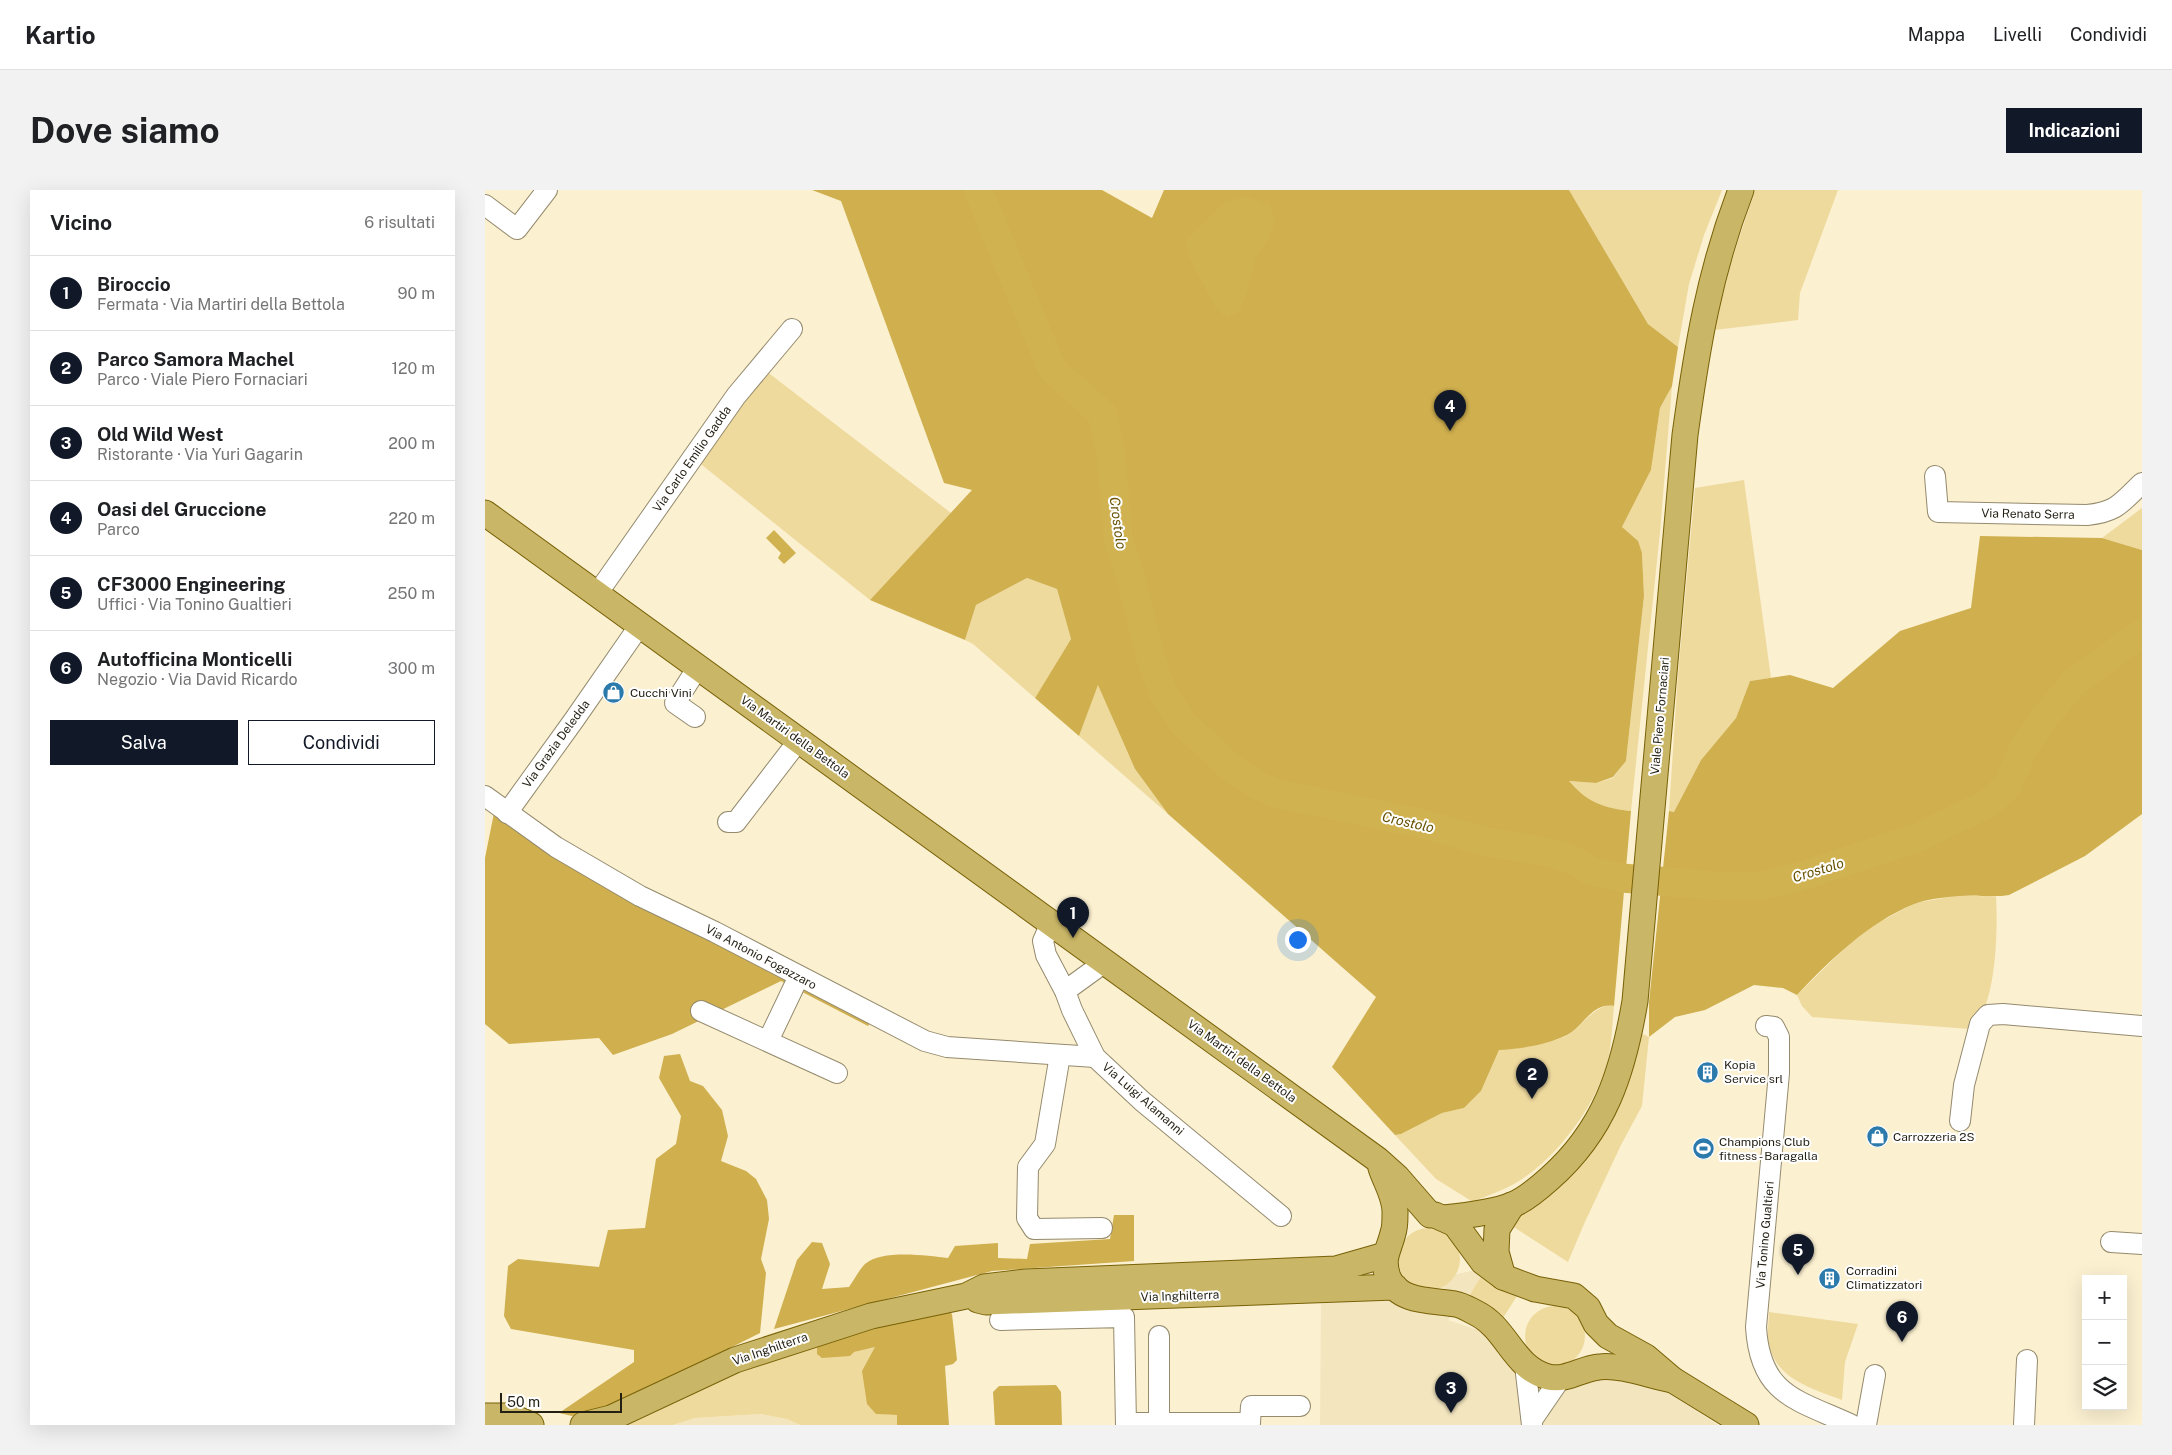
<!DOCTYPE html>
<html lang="it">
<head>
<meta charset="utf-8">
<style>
  :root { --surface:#fff; --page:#f2f2f2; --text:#202124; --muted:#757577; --line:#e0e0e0; --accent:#111827 }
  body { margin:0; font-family:"Public Sans",sans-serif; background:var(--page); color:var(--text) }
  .controls { position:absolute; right:15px; bottom:15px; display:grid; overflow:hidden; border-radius:0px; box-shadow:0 5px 20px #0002 }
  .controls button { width:45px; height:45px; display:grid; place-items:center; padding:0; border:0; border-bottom:1px solid var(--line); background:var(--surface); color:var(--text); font:25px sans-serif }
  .scale { position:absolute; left:15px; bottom:12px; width:122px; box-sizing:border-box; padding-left:5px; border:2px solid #231f13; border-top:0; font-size:14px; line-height:18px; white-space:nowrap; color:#231f13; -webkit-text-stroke:4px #fff; paint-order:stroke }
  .you { position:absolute; left:812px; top:749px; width:18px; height:18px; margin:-12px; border:4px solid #fff; border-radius:50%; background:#1a73e8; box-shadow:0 0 0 8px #1a73e833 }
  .badge { display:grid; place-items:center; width:32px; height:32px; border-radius:50%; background:var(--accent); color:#fff; font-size:16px; font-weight:700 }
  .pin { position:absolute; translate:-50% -41px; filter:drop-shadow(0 1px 2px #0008) }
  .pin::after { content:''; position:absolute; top:26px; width:18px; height:15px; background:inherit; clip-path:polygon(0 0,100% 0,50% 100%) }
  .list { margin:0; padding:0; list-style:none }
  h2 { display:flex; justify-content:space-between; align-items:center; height:65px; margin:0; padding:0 20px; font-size:21px }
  h2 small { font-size:16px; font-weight:400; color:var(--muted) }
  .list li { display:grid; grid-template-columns:32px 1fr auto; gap:15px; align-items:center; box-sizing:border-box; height:75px; padding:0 20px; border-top:1px solid var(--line) }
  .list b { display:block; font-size:19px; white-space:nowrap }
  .list p { margin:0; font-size:16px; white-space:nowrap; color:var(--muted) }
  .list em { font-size:16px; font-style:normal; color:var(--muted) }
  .actions { display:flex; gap:10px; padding:15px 20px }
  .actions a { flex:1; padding:11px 0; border:1px solid var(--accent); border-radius:0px; text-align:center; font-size:18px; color:var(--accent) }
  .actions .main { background:var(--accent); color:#fff }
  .icon { flex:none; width:28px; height:28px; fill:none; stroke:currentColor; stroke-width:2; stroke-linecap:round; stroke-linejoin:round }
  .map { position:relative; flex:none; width:1657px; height:1235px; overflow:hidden; border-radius:0px }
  header { display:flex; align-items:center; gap:30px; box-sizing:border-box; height:70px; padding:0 25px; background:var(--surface); border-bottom:1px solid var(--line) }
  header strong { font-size:24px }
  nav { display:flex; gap:28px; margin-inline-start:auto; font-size:18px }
  .intro { display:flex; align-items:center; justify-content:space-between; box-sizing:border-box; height:120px; padding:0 30px }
  h1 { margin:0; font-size:35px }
  .button { padding:12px 22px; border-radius:0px; background:var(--accent); color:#fff; font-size:18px; font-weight:700 }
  main { display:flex; gap:30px; padding:0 30px }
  aside { flex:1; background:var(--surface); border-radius:0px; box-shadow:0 5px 20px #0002 }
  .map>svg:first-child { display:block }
</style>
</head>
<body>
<header>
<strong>Kartio</strong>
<nav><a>Mappa</a><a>Livelli</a><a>Condividi</a></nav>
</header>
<div class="intro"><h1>Dove siamo</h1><a class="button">Indicazioni</a></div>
<main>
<aside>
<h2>Vicino<small>6 risultati</small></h2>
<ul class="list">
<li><span class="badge">1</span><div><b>Biroccio</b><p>Fermata · Via Martiri della Bettola</p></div><em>90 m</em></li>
<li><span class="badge">2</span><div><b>Parco Samora Machel</b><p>Parco · Viale Piero Fornaciari</p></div><em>120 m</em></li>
<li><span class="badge">3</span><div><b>Old Wild West</b><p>Ristorante · Via Yuri Gagarin</p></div><em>200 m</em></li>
<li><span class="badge">4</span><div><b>Oasi del Gruccione</b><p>Parco</p></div><em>220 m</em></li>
<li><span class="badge">5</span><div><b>CF3000 Engineering</b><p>Uffici · Via Tonino Gualtieri</p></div><em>250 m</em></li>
<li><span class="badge">6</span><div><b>Autofficina Monticelli</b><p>Negozio · Via David Ricardo</p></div><em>300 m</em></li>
</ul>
<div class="actions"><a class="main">Salva</a><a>Condividi</a></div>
</aside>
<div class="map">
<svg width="1657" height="1235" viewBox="0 0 1657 1235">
  <rect width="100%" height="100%" fill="#fbf0d0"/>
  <g fill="#f3e6bf">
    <polygon points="1006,1077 963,1130 1011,1146 1032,1176 1040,1235 835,1235 836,1112"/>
    <polygon points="1115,1182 1166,1191 1233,1235 1050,1235 1085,1190"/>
    <polygon points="276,1224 302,1229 315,1235 188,1235 210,1228"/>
  </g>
  <g fill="#efda9e">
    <polygon points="1084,0 1237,0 1219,45 1204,94 1193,157 1163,134"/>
    <polygon points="1270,0 1353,0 1315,103 1313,130 1229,140 1246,73"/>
    <polygon points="281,181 466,323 385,410 212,271"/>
    <path d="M1187,196L1175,342L1146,621C1117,618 1103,612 1083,591L1111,593L1128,588L1141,571L1159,406L1157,363L1137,337L1166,280L1175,218Z"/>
    <polygon points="1259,290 1286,488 1265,491 1251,528 1216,570 1189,622 1184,621 1193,484 1210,298"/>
    <polygon points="1657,318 1657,360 1617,348"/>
    <polygon points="542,388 572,399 586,449 550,508 488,454 480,450 491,415"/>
    <polygon points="613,494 650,579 683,624 594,546"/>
    <path d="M1476,705L1511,707C1513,737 1511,797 1497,823C1494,829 1489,834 1485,839L1327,827L1317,816L1312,805L1364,754L1391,734L1430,713Z"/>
    <path d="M1124,815L1129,816C1127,835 1127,858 1121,877C1108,919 1071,968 1034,991C1020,1000 1003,1005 988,1012L951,989L910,945L916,944L957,923L979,918L996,901L1014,860C1029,860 1070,852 1083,845C1098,835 1105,820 1124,815Z"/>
    <polygon points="1154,842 1164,847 1157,916 1136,955 1099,1034 1083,1072 1024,1034 1115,949 1127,932 1145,887"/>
    <circle cx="944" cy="1069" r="31"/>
    <polygon points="996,1087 1012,1098 1032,1106 1018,1128 983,1107"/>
    <circle cx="1070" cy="1146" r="30"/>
    <path d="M1284,1122L1373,1134L1360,1172L1357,1210C1326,1198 1289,1189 1283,1150C1282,1141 1284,1131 1284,1122Z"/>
    <polygon points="332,1153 369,1162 391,1156 391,1224 412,1225 412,1235 315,1235 302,1229 276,1224 210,1228 188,1235 132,1235 247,1182"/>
  </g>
  <g fill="#cfaf4e">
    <path d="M327,0H617L667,28L679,0H1084L1163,134L1193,157L1187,196L1175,218L1166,280L1137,337L1153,351L1157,363L1159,406L1141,571L1128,587L1111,593L1084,591C1102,612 1118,618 1146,621L1129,816C1107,812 1098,837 1082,845C1061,855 1036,859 1014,860L996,901L979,918L957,923L916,944L910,945L847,877L891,807L683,624L650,579L613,495L594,546L550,508L586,449L572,399L542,388L491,415L480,450L385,410L487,300L459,293L356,11Z"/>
    <path d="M1495,346L1617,348L1657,360V624L1600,666L1524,705C1507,708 1491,704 1474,706C1461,707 1442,709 1429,714C1383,733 1346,769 1312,805L1298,798L1269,795L1220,820L1190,827L1164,847V812L1184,621L1189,622L1216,570L1251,528L1265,491L1305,485L1348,498L1415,441L1486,418Z"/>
    <polygon points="9,623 390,826 383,836 296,791 187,844 128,865 114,848 24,854 0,834 0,668"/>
    <polygon points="195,864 205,891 218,896 237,920 243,946 236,971 261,981 271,989 282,1010 284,1029 276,1069 281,1083 275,1143 123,1219 87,1226 74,1223 149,1172 149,1160 26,1139 19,1126 23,1076 33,1069 114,1077 123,1040 160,1038 171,969 191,954 196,926 174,888 179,866"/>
    <path d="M629,1025H649V1071L507,1081L289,1139L312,1070L327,1052L337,1053L345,1074L337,1099L364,1097C369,1090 374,1080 380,1074C398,1059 442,1066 463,1068L470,1056L513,1053V1068L542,1069L545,1054L625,1049Z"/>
    <polygon points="462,1120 467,1124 472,1170 468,1174 460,1176 464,1235 412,1235 412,1225 391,1224 382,1214 377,1181 390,1157 369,1162 365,1166 337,1168 332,1164 332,1153"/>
    <polygon points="571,1195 576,1202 577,1235 510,1235 508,1202 514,1196"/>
  </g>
  <g fill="#d1b251">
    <polygon points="762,6 785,14 790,31 784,49 770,70 764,97 755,121 743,128 731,119 703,66 701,49 740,12"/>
    <polygon points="289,340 311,363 299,374 293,368 296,363 281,348"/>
  </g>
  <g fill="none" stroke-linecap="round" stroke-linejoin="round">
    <polyline stroke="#d1b251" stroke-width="29" points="493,0 567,179 618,225 626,265 633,349 645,385 665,465 678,503 697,532 745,577 774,596 793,604 934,633 1003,652 1066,663 1085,669 1107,681 1137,688 1234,696 1273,696 1310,688 1432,648 1502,614 1522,597 1539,557 1560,527 1589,492 1657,443"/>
    <defs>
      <g id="minor">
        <polyline points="0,15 32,39 62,0"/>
        <path d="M1450,286L1453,322L1602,325C1632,322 1636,313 1657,293"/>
        <polyline points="112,404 251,206 307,139"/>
        <polyline points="210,527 190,513 213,477"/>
        <polyline points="0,606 71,657 155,706 230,742 440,851 462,857 610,867"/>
        <polyline points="22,623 89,530 155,435"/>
        <polyline points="243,632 251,632 314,550"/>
        <polyline points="566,733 558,751 561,765 580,801 587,820 610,867 657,911 796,1026"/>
        <polyline points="580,801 620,772"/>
        <polyline points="216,821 352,883"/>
        <path d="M1281,836L1289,837L1294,847V883L1271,1137C1275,1206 1313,1210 1367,1235"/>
        <polyline points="283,851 314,786"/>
        <polyline points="575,865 560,954 543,977 542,1028 549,1039 617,1038"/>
        <polyline points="1475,931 1479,895 1495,834 1503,825 1518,824 1657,836"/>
        <polyline points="1626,1052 1657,1054"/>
        <polyline points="515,1130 639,1127 641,1235"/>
        <polyline points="674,1146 674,1233"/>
        <polyline points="1040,1175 1047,1235"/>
        <polyline points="1047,1230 1075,1189"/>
        <polyline points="641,1233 765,1233 766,1216 815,1216"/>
        <polyline points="1381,1235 1390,1185"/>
        <polyline points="1539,1235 1542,1170"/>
      </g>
      <g id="major">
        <polyline points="0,323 893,970 912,987 945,1025"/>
        <path d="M896,978C901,993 911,1008 910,1024C910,1030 910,1038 908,1043C904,1060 896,1068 903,1087C913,1113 948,1110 970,1114C977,1115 985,1120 991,1123C1022,1138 1028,1178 1063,1187C1082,1191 1095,1179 1114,1177C1135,1174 1166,1186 1188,1190"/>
        <polyline points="950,1025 970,1034 998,1072 1018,1087 1050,1099 1089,1106 1103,1118 1111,1134 1123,1146 1161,1167 1188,1190 1261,1235"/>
        <path d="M959,1028C978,1026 1010,1022 1027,1015C1040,1010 1054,998 1064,989C1120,940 1138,882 1150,811L1200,245C1212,158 1224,83 1256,0"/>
        <polyline points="1018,1087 1011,1062 1012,1039 1027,1015"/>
        <polyline points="493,1110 501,1112 910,1097"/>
        <polyline points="0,1226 25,1226 46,1235"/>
        <polyline points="98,1235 126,1228 250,1170 386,1126 481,1106 499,1097 541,1092 851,1079 900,1065"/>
      </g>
    </defs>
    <use href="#minor" stroke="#948a6d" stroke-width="22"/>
    <use href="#major" stroke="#786107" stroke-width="27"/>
    <use href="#minor" stroke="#fff" stroke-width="20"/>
    <use href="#major" stroke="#c9b666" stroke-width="25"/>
  </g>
  <defs>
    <symbol id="shop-disc" viewBox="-11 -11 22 22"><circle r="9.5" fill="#2c7aac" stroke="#fff"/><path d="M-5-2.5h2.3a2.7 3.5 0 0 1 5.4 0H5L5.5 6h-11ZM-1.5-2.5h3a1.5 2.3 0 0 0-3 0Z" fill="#fff"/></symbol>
    <symbol id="building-disc" viewBox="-11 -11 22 22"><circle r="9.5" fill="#2c7aac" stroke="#fff"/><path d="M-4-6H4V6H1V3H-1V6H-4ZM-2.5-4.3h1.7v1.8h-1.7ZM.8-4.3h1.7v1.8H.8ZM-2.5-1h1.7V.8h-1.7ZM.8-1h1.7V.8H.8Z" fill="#fff"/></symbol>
    <symbol id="stadium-disc" viewBox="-11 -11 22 22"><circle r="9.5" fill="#2c7aac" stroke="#fff"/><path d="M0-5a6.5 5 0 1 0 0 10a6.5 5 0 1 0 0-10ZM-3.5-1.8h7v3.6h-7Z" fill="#fff"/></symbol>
  </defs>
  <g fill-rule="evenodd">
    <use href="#shop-disc" x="116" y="490" width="25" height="25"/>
    <use href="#building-disc" x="1210" y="870" width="25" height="25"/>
    <use href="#shop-disc" x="1380" y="934" width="25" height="25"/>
    <use href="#stadium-disc" x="1206" y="946" width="25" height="25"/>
    <use href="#building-disc" x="1332" y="1076" width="25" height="25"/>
  </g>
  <g text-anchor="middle" stroke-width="4" stroke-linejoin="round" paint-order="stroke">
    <g font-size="12" fill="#231f13" stroke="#fff">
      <text transform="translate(207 269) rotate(-55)" y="4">Via Carlo Emilio Gadda</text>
      <text transform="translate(1543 324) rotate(1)" y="4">Via Renato Serra</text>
      <text transform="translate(1175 526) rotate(-85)" y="4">Viale Piero Fornaciari</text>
      <text transform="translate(310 547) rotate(36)" y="4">Via Martiri della Bettola</text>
      <text transform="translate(71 554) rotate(-54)" y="4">Via Grazia Deledda</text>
      <text transform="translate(276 767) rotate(28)" y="4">Via Antonio Fogazzaro</text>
      <text transform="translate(757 871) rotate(36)" y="4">Via Martiri della Bettola</text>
      <text transform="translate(658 909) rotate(41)" y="4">Via Luigi Alamanni</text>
      <text transform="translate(1280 1045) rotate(-85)" y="4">Via Tonino Gualtieri</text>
      <text transform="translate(695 1106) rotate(-2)" y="4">Via Inghilterra</text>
      <text transform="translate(285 1159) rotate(-19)" y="4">Via Inghilterra</text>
    </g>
    <g font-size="12" fill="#231f13" stroke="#fff" text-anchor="start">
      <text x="145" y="507">Cucchi Vini</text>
      <text x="1239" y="879">Kopia<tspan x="1239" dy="14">Service srl</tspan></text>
      <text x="1408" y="951">Carrozzeria 2S</text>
      <text x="1234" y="956">Champions Club<tspan x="1234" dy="14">fitness - Baragalla</tspan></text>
      <text x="1361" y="1085">Corradini<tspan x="1361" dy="14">Climatizzatori</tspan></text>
    </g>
    <g font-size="14" font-style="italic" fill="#675202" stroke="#fff">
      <text transform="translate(633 333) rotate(82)" y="5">Crostolo</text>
      <text transform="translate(923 632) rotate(13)" y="5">Crostolo</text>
      <text transform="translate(1333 680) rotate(-17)" y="5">Crostolo</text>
    </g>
  </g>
</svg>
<div class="controls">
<button>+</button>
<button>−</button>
<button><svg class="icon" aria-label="layers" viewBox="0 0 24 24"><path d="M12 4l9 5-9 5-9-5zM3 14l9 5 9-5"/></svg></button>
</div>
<div class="scale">50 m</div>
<div class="you"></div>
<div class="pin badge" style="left:588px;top:748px">1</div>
<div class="pin badge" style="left:1047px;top:909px">2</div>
<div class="pin badge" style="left:966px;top:1223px">3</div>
<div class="pin badge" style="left:965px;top:241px">4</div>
<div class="pin badge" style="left:1313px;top:1085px">5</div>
<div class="pin badge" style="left:1417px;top:1152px">6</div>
</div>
</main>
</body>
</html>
